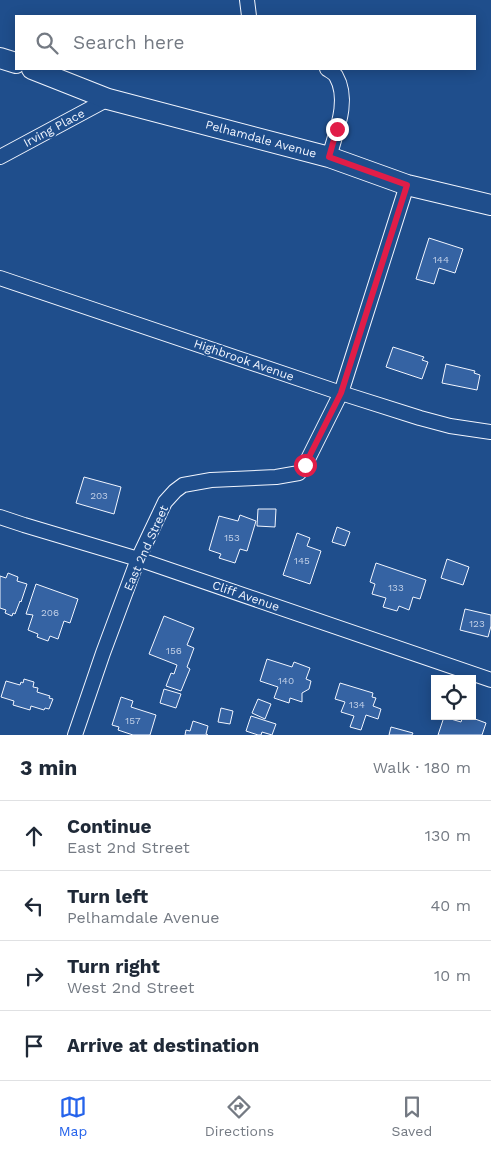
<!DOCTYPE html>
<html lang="en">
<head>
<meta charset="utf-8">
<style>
  :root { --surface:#fff; --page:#f2f2f3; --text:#1f2937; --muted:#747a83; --line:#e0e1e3; --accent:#2563eb }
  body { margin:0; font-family:"Work Sans",sans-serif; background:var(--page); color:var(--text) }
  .controls { position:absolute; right:15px; bottom:15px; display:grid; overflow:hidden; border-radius:0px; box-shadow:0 2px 12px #0003 }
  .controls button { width:45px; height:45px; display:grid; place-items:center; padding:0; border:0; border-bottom:1px solid var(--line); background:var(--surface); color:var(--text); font:25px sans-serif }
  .stop { position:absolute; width:15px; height:15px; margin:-11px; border:4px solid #e11d48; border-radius:50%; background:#fff }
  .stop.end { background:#e11d48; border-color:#fff; box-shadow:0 1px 5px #0008 }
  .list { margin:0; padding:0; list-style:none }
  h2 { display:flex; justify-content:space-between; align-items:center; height:65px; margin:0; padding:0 20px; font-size:21px }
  h2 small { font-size:16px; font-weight:400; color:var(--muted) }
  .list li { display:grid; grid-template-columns:32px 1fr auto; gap:15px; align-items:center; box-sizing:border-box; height:70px; padding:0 20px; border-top:1px solid var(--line) }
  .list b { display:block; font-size:19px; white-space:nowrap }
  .list p { margin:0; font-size:16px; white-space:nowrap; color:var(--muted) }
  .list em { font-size:16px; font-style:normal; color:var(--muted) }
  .icon { flex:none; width:28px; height:28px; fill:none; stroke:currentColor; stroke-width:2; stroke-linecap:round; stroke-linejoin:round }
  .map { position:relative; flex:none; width:491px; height:735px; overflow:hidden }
  .search { position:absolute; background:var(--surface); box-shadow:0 2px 12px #0003; left:15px; right:15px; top:15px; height:55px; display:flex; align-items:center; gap:12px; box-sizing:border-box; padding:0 18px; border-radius:0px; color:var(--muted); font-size:19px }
  .sheet { height:345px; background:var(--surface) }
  nav { display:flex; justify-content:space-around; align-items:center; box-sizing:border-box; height:70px; border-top:1px solid var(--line); background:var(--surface); font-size:14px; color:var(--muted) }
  nav a { display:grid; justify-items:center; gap:2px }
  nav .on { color:var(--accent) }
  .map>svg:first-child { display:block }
</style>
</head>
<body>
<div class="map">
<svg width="491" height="735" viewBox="0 0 491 735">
  <rect width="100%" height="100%" fill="#1f4e8c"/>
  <g fill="#3563a3" stroke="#f2f6ff">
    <polygon points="429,238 463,249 455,273 439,268 434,284 416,279"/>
    <polygon points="393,347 424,357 422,360 428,362 422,379 386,367"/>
    <polygon points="446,364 475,371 474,373 480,375 477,390 442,383"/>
    <polygon points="84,477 121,487 114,514 76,503"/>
    <polygon points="258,509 276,509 275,527 257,526"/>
    <polygon points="240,515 256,521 247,551 240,549 235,563 219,558 221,554 209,550 219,516 238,521"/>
    <polygon points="337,527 350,532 345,546 332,542"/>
    <polygon points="297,533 310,538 307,546 321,551 310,584 283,575"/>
    <polygon points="447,559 469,567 463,585 441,578"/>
    <polygon points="376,563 426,580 420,599 413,597 409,610 399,606 397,611 383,607 386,598 372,594 375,584 370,582"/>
    <polygon points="8,573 18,577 17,581 27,584 21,602 20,601 15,614 13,613 12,616 5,613 6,610 0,608 0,576 6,578"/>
    <polygon points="36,584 78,599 70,623 64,621 58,639 50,636 48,641 37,637 38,634 28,630 33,615 26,614"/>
    <polygon points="465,609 491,615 491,626 488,637 460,630"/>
    <polygon points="164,616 194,628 187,645 194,648 187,667 190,669 181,691 166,686 171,673 174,674 177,665 149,654"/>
    <polygon points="267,659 292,667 294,662 310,668 306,679 311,681 309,689 302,693 302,702 290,698 289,703 274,698 278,687 260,681"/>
    <polygon points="24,679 34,682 33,687 38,688 37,692 50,696 49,698 53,699 49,709 45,708 44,710 31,706 30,710 13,705 14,701 1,697 6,681 20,685 21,682 23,683"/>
    <polygon points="340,683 373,693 372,697 376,698 373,706 381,709 378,719 366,715 361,730 350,727 354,716 341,712 345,702 335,699"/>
    <polygon points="164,689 181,694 176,708 160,703"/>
    <polygon points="121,697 133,701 131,707 156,715 150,735 133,735 118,730 119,727 112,725"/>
    <polygon points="258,699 271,704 265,719 252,713"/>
    <polygon points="221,708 233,711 230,724 218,722"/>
    <polygon points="251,716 276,724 272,735 262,732 261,735 258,735 246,731"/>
    <polygon points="463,716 467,716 486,723 482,735 438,735 444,717 461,722"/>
    <polygon points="193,721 208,726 206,734 208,735 185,735 186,730 190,731"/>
    <polygon points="391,727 413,733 412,735 389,735"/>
  </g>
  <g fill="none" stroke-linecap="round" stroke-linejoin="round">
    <defs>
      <g id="street">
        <polyline points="247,0 249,16"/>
        <path d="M327,69C330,71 334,73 336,76C350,100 336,132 329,157"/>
        <polyline points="0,157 108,99"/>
        <polyline points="0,278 341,393 420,418 450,426 491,432"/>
        <polyline points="0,517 24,525 138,559 491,680"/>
        <polyline points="75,735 103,653 138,559 165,502 175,491 183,485 211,480 276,477 299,473 305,465 341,393 407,185"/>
      </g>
      <g id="secondary">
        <polyline points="0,58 16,63"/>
        <polyline points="32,69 108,99 329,157 407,185 491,205"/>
      </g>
    </defs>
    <use href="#street" stroke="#f2f6ff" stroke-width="16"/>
    <use href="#secondary" stroke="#f2f6ff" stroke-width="22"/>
    <use href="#street" stroke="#1f4e8c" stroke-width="14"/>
    <use href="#secondary" stroke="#1f4e8c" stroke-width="20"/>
  </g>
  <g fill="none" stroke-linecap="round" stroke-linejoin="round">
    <polyline stroke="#e11d48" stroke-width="6" points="305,465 341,393 407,185 329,157 337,129"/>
  </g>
  <g text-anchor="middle" stroke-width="4" stroke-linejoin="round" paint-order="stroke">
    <g font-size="10" fill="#c3d1e8">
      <text x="441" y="263">144</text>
      <text x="99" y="499">203</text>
      <text x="232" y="541">153</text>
      <text x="302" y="564">145</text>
      <text x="396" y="591">133</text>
      <text x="50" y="616">206</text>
      <text x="477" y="627">123</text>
      <text x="174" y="654">156</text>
      <text x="286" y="684">140</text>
      <text x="357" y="708">134</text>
      <text x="133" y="724">157</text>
    </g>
    <g font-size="12" fill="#f2f6ff" stroke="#1f4e8c">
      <text transform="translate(54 128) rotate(-28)" y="4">Irving Place</text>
      <text transform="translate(261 139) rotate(15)" y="4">Pelhamdale Avenue</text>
      <text transform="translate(244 360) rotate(19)" y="4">Highbrook Avenue</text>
      <text transform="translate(146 548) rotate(-66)" y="4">East 2nd Street</text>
      <text transform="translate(246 596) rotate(19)" y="4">Cliff Avenue</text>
    </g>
  </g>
</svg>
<div class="controls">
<button><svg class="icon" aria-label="locate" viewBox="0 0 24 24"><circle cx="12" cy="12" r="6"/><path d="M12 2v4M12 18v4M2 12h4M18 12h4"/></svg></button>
</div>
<div class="stop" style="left:305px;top:465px"></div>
<div class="stop end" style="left:337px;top:129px"></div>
<div class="search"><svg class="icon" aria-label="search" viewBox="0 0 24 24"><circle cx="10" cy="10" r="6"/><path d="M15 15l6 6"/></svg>Search here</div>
</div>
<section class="sheet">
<h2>3 min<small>Walk · 180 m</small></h2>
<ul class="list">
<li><svg class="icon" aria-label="ahead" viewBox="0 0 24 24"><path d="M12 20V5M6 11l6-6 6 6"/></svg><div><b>Continue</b><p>East 2nd Street</p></div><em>130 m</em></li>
<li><svg class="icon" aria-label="left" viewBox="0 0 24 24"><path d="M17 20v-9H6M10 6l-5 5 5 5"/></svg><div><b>Turn left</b><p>Pelhamdale Avenue</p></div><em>40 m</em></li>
<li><svg class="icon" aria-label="right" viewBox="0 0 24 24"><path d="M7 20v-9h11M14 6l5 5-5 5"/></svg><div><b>Turn right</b><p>West 2nd Street</p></div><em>10 m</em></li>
<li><svg class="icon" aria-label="arrive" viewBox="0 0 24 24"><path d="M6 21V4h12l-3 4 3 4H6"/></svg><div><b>Arrive at destination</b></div></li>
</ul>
</section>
<nav>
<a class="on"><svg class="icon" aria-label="map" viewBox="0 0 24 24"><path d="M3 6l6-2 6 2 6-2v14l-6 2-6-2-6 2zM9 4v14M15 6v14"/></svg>Map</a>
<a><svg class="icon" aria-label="directions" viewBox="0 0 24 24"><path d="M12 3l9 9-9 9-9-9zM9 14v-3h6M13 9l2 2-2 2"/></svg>Directions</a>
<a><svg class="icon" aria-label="saved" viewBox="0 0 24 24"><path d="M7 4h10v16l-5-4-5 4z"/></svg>Saved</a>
</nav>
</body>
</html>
